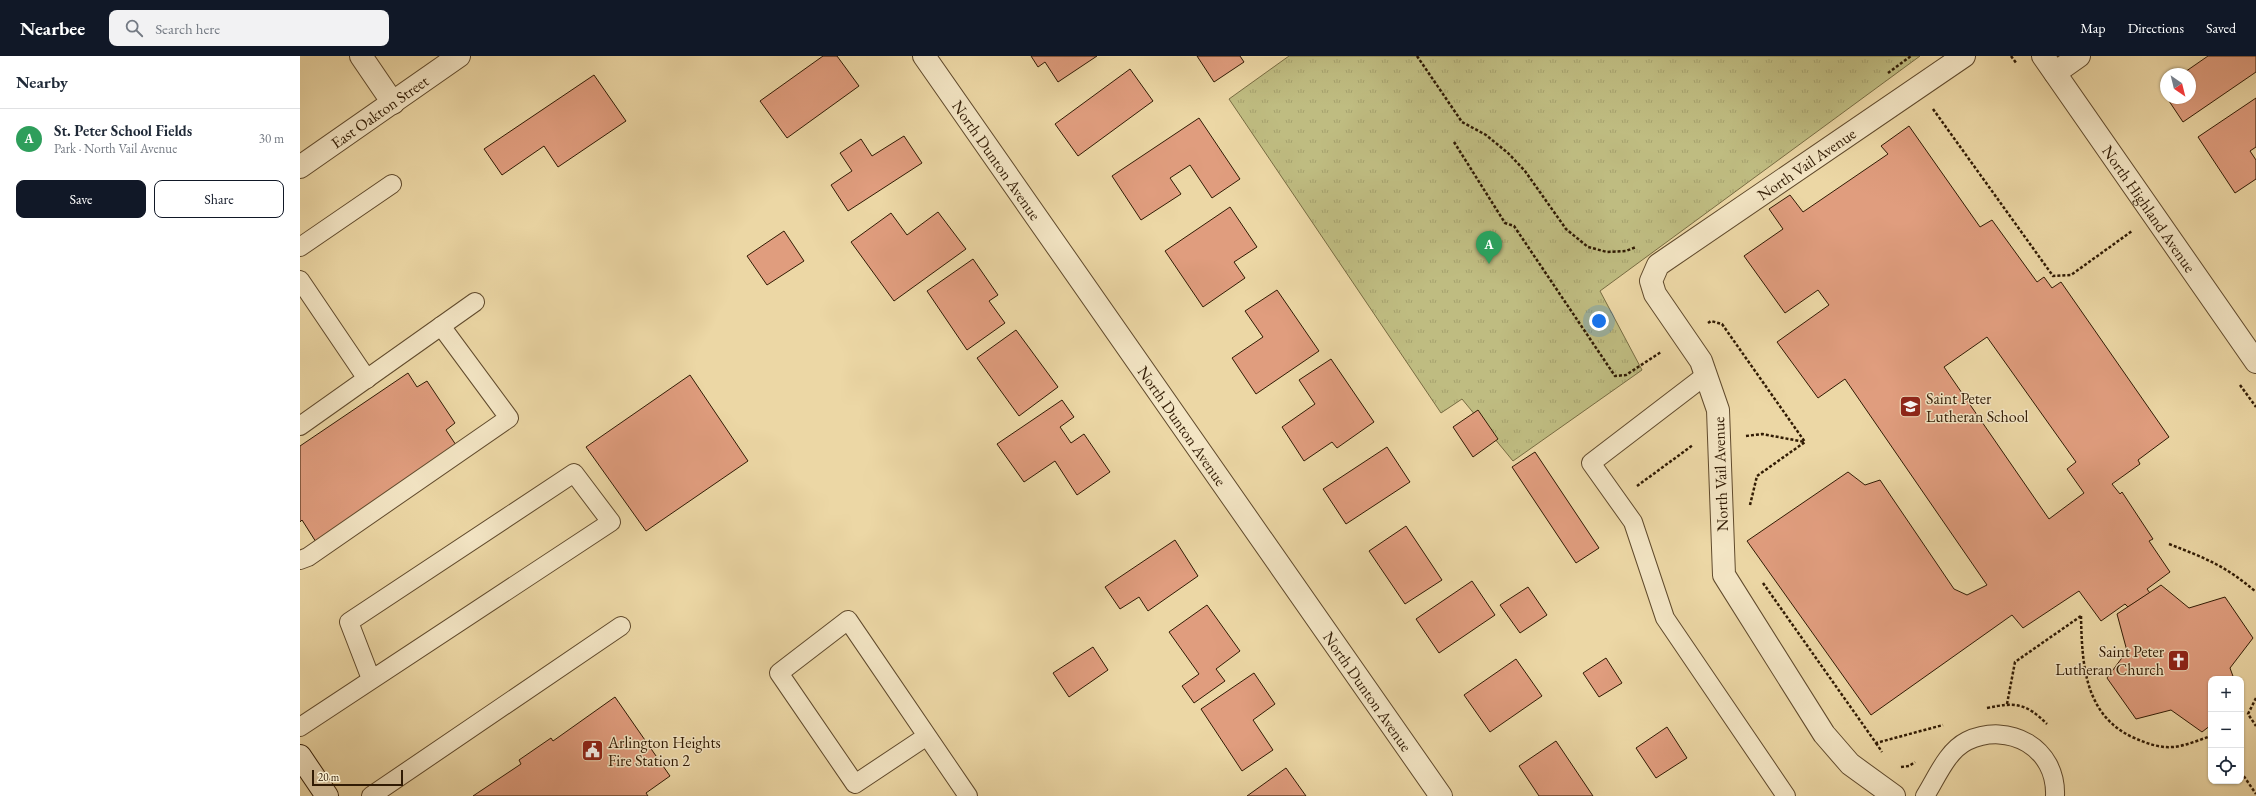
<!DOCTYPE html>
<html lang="en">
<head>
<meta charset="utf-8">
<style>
  :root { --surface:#fff; --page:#f2f2f3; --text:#1f2937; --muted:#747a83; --line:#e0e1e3; --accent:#111827 }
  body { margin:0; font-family:"EB Garamond",serif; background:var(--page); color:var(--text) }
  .controls { position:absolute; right:12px; bottom:12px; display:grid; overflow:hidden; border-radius:8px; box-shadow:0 1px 3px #0004 }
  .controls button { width:36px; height:36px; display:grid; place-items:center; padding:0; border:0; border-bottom:1px solid var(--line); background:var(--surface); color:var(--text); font:20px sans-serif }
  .compass { position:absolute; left:1860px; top:12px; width:36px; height:36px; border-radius:50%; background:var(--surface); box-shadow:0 1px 3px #0004; rotate:145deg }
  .scale { position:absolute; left:12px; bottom:10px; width:91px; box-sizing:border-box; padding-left:4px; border:2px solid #311b04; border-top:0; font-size:11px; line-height:14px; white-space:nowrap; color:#311b04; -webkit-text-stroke:3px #f3e5c4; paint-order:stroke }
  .you { position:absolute; left:1299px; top:265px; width:14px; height:14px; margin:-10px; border:3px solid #fff; border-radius:50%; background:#1a73e8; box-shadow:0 0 0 6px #1a73e833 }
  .badge { display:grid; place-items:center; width:26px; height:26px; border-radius:50%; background:var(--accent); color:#fff; font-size:13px; font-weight:700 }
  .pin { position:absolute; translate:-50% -33px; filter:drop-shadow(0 1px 2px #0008) }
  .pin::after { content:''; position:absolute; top:21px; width:14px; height:12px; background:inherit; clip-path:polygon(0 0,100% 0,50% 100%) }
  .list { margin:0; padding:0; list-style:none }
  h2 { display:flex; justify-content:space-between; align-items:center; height:52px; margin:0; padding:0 16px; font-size:17px }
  h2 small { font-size:13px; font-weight:400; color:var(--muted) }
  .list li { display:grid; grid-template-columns:26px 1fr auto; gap:12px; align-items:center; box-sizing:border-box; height:60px; padding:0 16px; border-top:1px solid var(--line) }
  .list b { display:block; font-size:15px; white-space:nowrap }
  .list p { margin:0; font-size:13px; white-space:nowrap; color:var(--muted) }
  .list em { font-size:13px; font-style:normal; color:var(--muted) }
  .actions { display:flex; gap:8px; padding:12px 16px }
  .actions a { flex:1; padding:9px 0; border:1px solid var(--accent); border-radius:8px; text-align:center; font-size:14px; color:var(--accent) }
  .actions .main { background:var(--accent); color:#fff }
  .icon { flex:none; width:22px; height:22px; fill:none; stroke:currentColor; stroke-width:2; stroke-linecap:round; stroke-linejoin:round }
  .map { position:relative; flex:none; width:1956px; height:740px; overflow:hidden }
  header { display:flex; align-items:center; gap:24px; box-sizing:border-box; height:56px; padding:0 20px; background:var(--accent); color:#fff }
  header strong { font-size:19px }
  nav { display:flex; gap:22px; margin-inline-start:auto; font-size:14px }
  .search { width:280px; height:36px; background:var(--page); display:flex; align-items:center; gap:10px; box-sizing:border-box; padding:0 14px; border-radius:8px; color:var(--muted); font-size:15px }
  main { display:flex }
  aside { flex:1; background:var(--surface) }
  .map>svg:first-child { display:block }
</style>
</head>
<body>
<header>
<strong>Nearbee</strong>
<div class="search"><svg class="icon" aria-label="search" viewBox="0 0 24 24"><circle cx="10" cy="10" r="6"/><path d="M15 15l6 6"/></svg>Search here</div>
<nav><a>Map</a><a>Directions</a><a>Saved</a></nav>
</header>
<main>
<aside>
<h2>Nearby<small></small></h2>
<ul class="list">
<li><span class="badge" style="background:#2e9e5b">A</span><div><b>St. Peter School Fields</b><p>Park · North Vail Avenue</p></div><em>30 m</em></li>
</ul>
<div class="actions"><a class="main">Save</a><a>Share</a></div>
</aside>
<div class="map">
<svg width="1956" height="740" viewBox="0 0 1956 740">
  <defs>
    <pattern id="park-tufts" width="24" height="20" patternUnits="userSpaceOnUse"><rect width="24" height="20" fill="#bfbc81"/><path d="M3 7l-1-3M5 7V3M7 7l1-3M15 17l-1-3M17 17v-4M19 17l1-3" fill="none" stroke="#a5a16e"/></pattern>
  </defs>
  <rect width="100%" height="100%" fill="#ecd7a5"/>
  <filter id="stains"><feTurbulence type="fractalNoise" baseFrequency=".005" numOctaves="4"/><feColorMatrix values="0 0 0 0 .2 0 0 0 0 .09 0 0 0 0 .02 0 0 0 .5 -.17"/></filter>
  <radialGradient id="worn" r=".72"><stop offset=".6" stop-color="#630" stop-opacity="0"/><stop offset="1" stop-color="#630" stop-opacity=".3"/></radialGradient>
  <polygon fill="url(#park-tufts)" stroke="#786c42" points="989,0 1620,0 1300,235 1342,314 1213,405 1162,343 1141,357 929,43"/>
  <g fill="#e09d7e" stroke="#311b04" fill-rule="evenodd">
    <polygon points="523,0 537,0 559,30 487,82 460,45"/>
    <polygon points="731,0 797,0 758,26 745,6 738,11"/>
    <polygon points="897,0 940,0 944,6 914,26"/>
    <polygon points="1908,0 1956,0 1956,16 1883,66 1867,42 1890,42 1890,18 1882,18"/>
    <polygon points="830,13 853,45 778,100 755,68"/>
    <polygon points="294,19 326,65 258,111 244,90 202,119 184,93"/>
    <polygon points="1956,42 1956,91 1950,95 1956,104 1956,123 1935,137 1898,81"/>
    <polygon points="899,62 940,123 912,142 890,109 870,122 881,138 841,164 812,120"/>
    <path d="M1609,70L1680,171L1692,164L1737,226L1744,221L1752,232L1761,226L1869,381L1838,404L1840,408L1812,428L1820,438L1822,436L1853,483L1849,485L1870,516L1847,533L1850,537L1828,551L1825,548L1801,565L1779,535L1723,572L1712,559L1571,659L1447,485L1548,416L1565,429L1580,424L1654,533L1667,539L1687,529L1545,323L1518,342L1477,286L1529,249L1518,234L1485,257L1444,200L1483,173L1469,153L1490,139L1503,156L1588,98L1581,90ZM1687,281L1776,406L1767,413L1784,437L1749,463L1644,311Z"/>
    <polygon points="604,80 622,107 548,155 531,129 552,115 540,97 561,83 572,100"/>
    <polygon points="930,151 957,191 934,206 945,222 903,251 865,195"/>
    <polygon points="638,156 666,193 594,245 551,186 591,157 607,179"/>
    <polygon points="484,175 504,205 467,229 447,200"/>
    <polygon points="673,203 698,239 689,245 705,267 667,294 627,235"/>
    <polygon points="977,234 1019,295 956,338 932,302 963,281 945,255"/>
    <polygon points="716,274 758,331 719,360 677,302"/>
    <polygon points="1031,303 1074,366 1037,392 1032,386 1004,405 982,371 1015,348 999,324"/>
    <polygon points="108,317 117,331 127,325 155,367 146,374 156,389 16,486 2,464 0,466 0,390"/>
    <polygon points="390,319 448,405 346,475 286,391"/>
    <polygon points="762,344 774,361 760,371 771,387 784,378 810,416 777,439 755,405 724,426 697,388"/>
    <polygon points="1178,354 1198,383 1173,401 1153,371"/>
    <polygon points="1087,391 1110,426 1046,468 1023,433"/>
    <polygon points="1235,396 1299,492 1276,507 1212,411"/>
    <polygon points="1106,470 1142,524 1105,548 1069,495"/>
    <polygon points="875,484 898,520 848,555 839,541 820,553 805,531"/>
    <polygon points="1172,525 1195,559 1139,597 1116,563"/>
    <polygon points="1861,529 1889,552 1925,541 1953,582 1930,612 1934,623 1911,623 1911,669 1902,676 1871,654 1836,663 1807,622 1827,595 1817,558"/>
    <polygon points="1228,531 1247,559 1220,577 1200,549"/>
    <polygon points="907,549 940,595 916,613 925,625 894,647 882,630 899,618 869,576"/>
    <polygon points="793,591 808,614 769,641 753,617"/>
    <polygon points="1306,602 1322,627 1299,641 1283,617"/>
    <polygon points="1216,603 1242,640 1190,676 1164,639"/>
    <polygon points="954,617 975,648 953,664 973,694 942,715 901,653"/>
    <polygon points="315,641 370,720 346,737 348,740 173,740 221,708 219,704 251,682 253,685"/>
    <polygon points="1367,671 1387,702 1356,722 1336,692"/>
    <polygon points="1256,685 1293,740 1239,740 1219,710"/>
    <polygon points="986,712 1006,740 947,740"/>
  </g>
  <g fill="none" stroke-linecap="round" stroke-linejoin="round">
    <defs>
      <g id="lane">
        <polyline points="0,191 92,128"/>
        <polyline points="0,224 67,323"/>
        <polyline points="1406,319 1291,407 1333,466 1365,562 1486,740"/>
        <polyline points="0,370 175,246"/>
        <polyline points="0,504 8,501 209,362 141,270"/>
        <polyline points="0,671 311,466 274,417 49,566 71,623"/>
        <polyline points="627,680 555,728 479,617 548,564 668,740"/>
        <polyline points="71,740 321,570"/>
        <path d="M1625,740C1637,721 1647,695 1667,685C1709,665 1757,692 1755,740"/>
      </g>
      <g id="street">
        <polyline points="61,0 93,47"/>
        <path id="s1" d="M624,0L1141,740"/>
        <path id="s2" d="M1743,0L1956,306"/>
        <polyline points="1755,17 1779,0"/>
        <path id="s3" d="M0,111L159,0"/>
        <path id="s4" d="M1594,740L1550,708L1524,678L1424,519L1418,354L1401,305L1355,238L1351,225L1358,209L1664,0"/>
      </g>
      <polyline id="secondary" points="0,700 27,740"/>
    </defs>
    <use href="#lane" stroke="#604a2c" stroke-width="20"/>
    <use href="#street" stroke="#604a2c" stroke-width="24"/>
    <use href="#secondary" stroke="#311b04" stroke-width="24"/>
    <g stroke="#311b04" stroke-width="2.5" stroke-dasharray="3 2" stroke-linecap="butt">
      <polyline points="1117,0 1162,66 1186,79 1208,97 1225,115 1266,173 1288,191 1307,196 1326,195 1336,191"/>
      <polyline points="1711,0 1717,8"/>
      <polyline points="1588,17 1611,0"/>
      <polyline points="1633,53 1753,220 1771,219 1832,175"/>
      <polyline points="1154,86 1205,167 1214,170 1315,320 1326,319 1361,296"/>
      <polyline points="1408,267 1411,265 1422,268 1505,386 1457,420 1450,449"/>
      <polyline points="1940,329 1956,351"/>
      <polyline points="1446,380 1462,378 1505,386"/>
      <polyline points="1337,430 1393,389"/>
      <path d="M1869,488C1905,502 1926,510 1956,536"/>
      <polyline points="1463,527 1576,687 1643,669"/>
      <path d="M1781,560C1782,607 1784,658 1832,681C1846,687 1858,692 1873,691C1885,690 1899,684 1911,680"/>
      <polyline points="1956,642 1948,658 1956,670"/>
      <polyline points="1707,648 1715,606 1781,560"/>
      <path d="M1687,652C1715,646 1726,647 1747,668"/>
      <polyline points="1576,687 1582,696"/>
      <polyline points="1601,711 1609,710 1615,706"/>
      <polyline points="1941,716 1956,738"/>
    </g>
    <use href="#lane" stroke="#f3e5c4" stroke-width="18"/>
    <use href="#street" stroke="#f3e5c4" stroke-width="22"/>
    <use href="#secondary" stroke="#f3e5c4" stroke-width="22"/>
  </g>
  <defs>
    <symbol id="school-square" viewBox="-11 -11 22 22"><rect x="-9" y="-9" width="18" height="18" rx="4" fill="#8f2418" stroke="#f3e5c4"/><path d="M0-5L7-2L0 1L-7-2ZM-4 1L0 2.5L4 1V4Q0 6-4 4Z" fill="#fff"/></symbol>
    <symbol id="church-square" viewBox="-11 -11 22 22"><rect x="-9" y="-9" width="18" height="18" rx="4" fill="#8f2418" stroke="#f3e5c4"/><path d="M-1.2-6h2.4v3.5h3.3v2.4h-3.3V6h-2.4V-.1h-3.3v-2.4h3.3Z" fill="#fff"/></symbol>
    <symbol id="civic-square" viewBox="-11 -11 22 22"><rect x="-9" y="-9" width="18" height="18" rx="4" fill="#8f2418" stroke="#f3e5c4"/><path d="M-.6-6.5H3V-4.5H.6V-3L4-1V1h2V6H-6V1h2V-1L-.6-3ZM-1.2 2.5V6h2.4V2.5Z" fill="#fff"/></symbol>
  </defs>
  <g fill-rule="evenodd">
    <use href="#school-square" x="1598" y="338" width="25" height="25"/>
    <use href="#church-square" x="1866" y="592" width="25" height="25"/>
    <use href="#civic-square" x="280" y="682" width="25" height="25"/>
  </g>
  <g text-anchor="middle" stroke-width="3" stroke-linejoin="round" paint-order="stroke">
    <g font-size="16" fill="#311b04" stroke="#f3e5c4">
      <text dy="6" stroke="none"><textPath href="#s3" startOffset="97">East Oakton Street</textPath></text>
      <text dy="6" stroke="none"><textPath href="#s1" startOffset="127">North Dunton Avenue</textPath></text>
      <text dy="6" stroke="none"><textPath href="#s4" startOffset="791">North Vail Avenue</textPath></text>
      <text dy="6" stroke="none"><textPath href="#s2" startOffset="186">North Highland Avenue</textPath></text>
      <text dy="6" stroke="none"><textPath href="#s1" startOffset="451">North Dunton Avenue</textPath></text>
      <text transform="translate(1420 418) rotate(-92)" y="6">North Vail Avenue</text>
      <text dy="6" stroke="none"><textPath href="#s1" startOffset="775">North Dunton Avenue</textPath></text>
    </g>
    <g font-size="16" fill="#311b04" stroke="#f3e5c4" text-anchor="start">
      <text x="1626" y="348">Saint Peter<tspan x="1626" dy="18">Lutheran School</tspan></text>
      <text x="1864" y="601" text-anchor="end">Saint Peter<tspan x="1864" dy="18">Lutheran Church</tspan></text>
      <text x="308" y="692">Arlington Heights<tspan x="308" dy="18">Fire Station 2</tspan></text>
    </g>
  </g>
  <rect width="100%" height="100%" filter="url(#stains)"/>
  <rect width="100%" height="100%" fill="url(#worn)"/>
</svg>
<div class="controls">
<button>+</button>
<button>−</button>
<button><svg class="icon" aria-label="locate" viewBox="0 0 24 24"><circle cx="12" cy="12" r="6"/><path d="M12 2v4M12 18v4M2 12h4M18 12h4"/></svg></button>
</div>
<svg class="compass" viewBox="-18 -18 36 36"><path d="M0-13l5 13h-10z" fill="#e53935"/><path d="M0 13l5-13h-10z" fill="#747a83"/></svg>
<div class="scale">20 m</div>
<div class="you"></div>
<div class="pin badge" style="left:1189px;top:208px;background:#2e9e5b">A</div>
</div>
</main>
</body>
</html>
